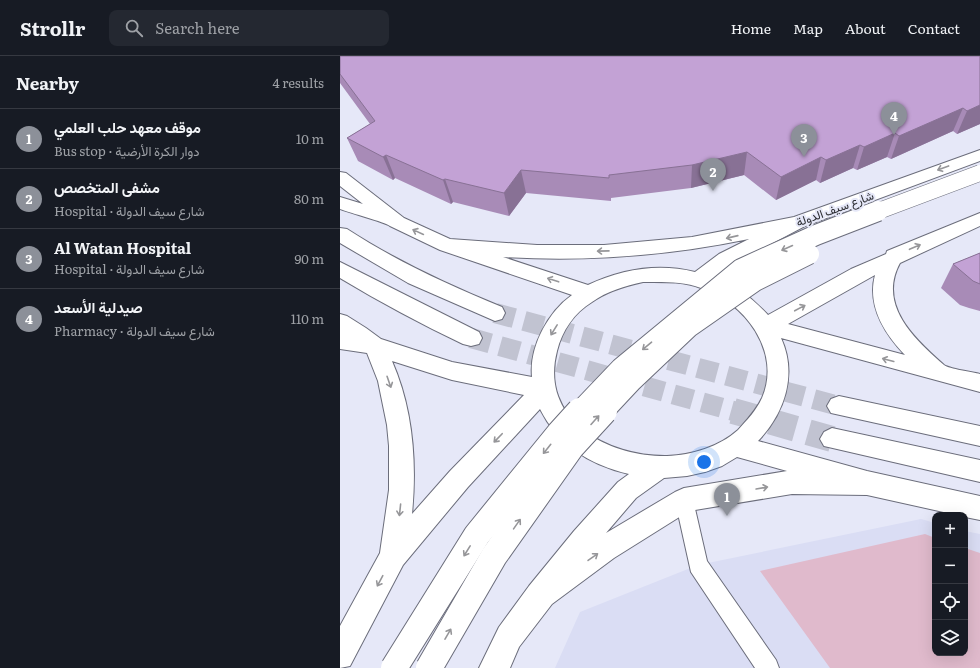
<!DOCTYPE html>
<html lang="en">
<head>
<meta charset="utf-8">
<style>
  :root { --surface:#171b24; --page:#242831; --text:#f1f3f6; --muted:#9ea1a6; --line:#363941; --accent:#8c9099 }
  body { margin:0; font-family:Literata,Vazirmatn,serif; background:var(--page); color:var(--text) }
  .controls { position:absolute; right:12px; bottom:12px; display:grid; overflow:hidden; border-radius:8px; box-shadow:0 4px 16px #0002 }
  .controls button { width:36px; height:36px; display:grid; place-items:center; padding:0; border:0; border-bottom:1px solid var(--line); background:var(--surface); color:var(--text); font:20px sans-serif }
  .you { position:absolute; left:364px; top:406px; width:14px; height:14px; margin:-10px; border:3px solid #fff; border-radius:50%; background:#1a73e8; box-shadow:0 0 0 6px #1a73e833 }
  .badge { display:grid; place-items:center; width:26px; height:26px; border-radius:50%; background:var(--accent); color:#fff; font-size:13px; font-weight:700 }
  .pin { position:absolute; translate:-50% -33px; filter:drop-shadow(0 1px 2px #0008) }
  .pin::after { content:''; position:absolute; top:21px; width:14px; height:12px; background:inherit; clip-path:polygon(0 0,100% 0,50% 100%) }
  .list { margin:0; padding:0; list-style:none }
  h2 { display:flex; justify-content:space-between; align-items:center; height:52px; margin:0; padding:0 16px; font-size:17px }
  h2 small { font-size:13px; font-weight:400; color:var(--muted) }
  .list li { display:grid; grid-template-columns:26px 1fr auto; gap:12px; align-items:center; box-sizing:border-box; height:60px; padding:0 16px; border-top:1px solid var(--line) }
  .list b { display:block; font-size:15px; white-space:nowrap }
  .list p { margin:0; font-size:13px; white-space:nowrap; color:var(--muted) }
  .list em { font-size:13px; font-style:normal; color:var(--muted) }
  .icon { flex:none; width:22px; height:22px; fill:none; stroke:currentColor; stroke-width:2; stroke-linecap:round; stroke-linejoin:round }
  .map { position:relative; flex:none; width:640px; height:612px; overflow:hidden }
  header { display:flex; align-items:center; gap:24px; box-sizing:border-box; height:56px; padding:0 20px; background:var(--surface); border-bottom:1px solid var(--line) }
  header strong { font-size:19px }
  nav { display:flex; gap:22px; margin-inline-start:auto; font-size:14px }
  .search { width:280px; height:36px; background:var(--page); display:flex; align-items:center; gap:10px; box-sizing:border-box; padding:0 14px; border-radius:8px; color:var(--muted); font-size:15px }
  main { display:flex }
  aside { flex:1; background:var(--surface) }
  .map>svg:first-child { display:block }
</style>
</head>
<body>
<header>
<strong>Strollr</strong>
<div class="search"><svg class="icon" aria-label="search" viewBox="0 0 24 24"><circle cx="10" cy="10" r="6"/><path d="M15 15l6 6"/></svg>Search here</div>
<nav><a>Home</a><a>Map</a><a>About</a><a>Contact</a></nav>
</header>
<main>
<aside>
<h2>Nearby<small>4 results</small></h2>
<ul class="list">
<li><span class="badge">1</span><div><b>موقف معهد حلب العلمي</b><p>Bus stop · دوار الكرة الأرضية</p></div><em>10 m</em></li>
<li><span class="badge">2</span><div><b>مشفى المتخصص</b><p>Hospital · شارع سيف الدولة</p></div><em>80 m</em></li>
<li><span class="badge">3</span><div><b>Al Watan Hospital</b><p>Hospital · شارع سيف الدولة</p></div><em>90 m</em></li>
<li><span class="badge">4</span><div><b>صيدلية الأسعد</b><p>Pharmacy · شارع سيف الدولة</p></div><em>110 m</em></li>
</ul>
</aside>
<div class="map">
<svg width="640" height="612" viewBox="0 0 640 612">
  <rect width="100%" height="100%" fill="#e6e8f8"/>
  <polygon fill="#daddf4" points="581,463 595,467 595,597 625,597 625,475 640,478 640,612 215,612 240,556 358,509"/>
  <polygon fill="#e0bacc" points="585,478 595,482 595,597 625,597 625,492 640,497 640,612 490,612 420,515"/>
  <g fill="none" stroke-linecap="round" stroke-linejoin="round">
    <g stroke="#c1c3d1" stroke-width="20" stroke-dasharray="20 10" stroke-linecap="butt">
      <polyline points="155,257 499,350"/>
      <polyline points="131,282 397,356"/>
    </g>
    <polyline stroke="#c1c3d1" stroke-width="26" stroke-dasharray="26 13" stroke-linecap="butt" points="393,355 492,383"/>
    <defs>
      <polygon id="service" points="344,435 351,438 353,444 367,505 436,604 439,612 415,612 351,516 335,444 337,438"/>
      <g id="primary">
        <path d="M640,94V105L465,170L393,208L375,221C396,229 413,243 428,259L511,213L546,198L547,195L640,157V170L560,207C537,249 575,284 604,309C609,313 633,316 640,318V336L441,282C458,319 444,358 418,385L527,415L640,440V464L625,461V459H617L527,439L452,438L349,455L274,502L212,548L179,591L170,612H139L159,571L189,530L234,475L278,426L289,418C250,409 218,389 200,353L128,431L63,509L10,610L0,612V570L40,497L49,434V390L47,369L38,325L27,297L0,293V258L7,260L26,272L41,283L112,306L192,321C189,291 208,256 232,239L100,194L50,170C45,166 10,157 0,153V141L23,148L0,130V116L6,117L64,162L110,183L197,189H264L352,181L454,161ZM409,183L379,198L355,216C319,207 282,213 248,229L163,201C246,206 327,200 409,183ZM535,219C527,250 544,277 565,299L448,268ZM303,226C322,226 343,225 361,232C405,246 442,296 422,342C416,355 407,364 398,374C379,391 352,399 327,400C268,401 199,364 217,295C222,275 234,257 252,246C267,235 285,230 303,226ZM52,305L112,324L184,339L110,415L72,458C77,406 73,353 52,305ZM397,401L447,415L344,432L335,436L266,477L296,442L324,422L347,420L365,416L382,410Z"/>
        <path d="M0,172L7,173C56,205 108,229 162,251L165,257L162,263L155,265L68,227L0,187Z"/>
        <path d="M0,206L139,276L142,282L139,288L131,290L123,288C81,268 40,246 0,222Z"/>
        <polygon points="499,340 640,370 640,390 491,357 487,350 491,343"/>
        <polygon points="492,372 640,404 640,426 484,390 480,383 484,376"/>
      </g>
    </defs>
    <use href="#service" stroke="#6b6d7b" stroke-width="2"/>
    <use href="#primary" stroke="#6b6d7b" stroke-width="2"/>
    <use href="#service" fill="#fff" fill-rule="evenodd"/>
    <use href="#primary" fill="#fff" fill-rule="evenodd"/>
    <defs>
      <polyline id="primary-bridge-far2" points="536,156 640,117"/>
      <g id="primary-bridge-far1">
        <polyline points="239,356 281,312 401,213 476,179 538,155"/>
        <polyline points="263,356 292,325 349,271 415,225 469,198"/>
      </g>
      <g id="primary-bridge">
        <polyline points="54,612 137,479 220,377 240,355"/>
        <polyline points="89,612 154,500 231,391 264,355"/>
      </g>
    </defs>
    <use href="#primary-bridge-far2" stroke="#6b6d7b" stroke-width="17" stroke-linecap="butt"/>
    <use href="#primary-bridge-far1" stroke="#6b6d7b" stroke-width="22" stroke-linecap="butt"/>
    <use href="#primary-bridge" stroke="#6b6d7b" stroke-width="28" stroke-linecap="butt"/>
    <use href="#primary-bridge-far2" stroke="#fff" stroke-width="16"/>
    <use href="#primary-bridge-far1" stroke="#fff" stroke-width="20"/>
    <use href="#primary-bridge" stroke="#fff" stroke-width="26"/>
  </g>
  <g fill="#a88bb7">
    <polygon points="0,0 640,0 640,68 617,78 613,75 551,103 547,101 517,114 513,112 480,127 476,124 436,144 404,119 351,132 271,142 271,145 186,137 169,160 113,146 111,148 55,122 53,124 18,105 7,82 30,68 0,27"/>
    <polygon points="640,197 640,255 629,252 620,249 601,232 613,208"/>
  </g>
  <g fill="#887195">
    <polygon points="640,49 640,68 617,78 627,55"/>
    <polygon points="623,52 613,75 551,103 559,80"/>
    <polygon points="555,77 547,101 517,114 524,91"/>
    <polygon points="520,89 513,112 480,127 486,104"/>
    <polygon points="407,96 404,119 351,132 352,109"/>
    <polygon points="46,99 55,122 53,124 43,101"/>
    <polygon points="481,101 476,124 436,144 441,121"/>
    <polygon points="181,114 186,137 169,160 164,137"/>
    <polygon points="105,123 113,146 111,148 103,124"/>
  </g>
  <g fill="#c3a2d5" stroke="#887195">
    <polygon points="0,0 640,0 640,49 627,55 623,52 559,80 555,77 524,91 520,89 486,104 481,101 441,121 407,96 352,109 269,119 269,122 181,114 164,137 105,123 103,124 46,99 43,101 7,82 35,65 0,18"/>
    <polygon points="640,197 640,228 633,225 613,208"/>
  </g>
  <defs><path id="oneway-shaft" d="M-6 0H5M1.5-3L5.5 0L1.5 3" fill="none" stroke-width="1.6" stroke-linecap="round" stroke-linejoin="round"/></defs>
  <g stroke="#969699">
    <use href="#oneway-shaft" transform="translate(603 112) rotate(160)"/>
    <use href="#oneway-shaft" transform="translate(78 176) rotate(-155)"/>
    <use href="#oneway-shaft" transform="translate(392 181) rotate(167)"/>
    <use href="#oneway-shaft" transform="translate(575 191) rotate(-23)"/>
    <use href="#oneway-shaft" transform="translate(447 192) rotate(156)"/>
    <use href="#oneway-shaft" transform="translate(263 195) rotate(179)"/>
    <use href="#oneway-shaft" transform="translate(213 224) rotate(-162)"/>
    <use href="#oneway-shaft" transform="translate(460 252) rotate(-28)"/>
    <use href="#oneway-shaft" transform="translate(214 274) rotate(122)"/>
    <use href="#oneway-shaft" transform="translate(307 290) rotate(140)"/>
    <use href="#oneway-shaft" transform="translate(548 304) rotate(-165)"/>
    <use href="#oneway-shaft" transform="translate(49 326) rotate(71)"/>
    <use href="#oneway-shaft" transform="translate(255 364) rotate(-48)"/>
    <use href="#oneway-shaft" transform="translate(158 382) rotate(134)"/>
    <use href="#oneway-shaft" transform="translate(207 393) rotate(129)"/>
    <use href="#oneway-shaft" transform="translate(422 432) rotate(-10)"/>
    <use href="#oneway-shaft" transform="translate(60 454) rotate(96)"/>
    <use href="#oneway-shaft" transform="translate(177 468) rotate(-55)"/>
    <use href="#oneway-shaft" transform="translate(127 495) rotate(122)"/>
    <use href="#oneway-shaft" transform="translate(253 501) rotate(-35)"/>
    <use href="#oneway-shaft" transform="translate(40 525) rotate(118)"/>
    <use href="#oneway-shaft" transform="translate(108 578) rotate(-60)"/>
  </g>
  <g text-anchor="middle" stroke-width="4" stroke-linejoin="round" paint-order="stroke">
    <g font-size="12" fill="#2d2e33" stroke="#e6e8f8">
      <text transform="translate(495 153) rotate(-20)" y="4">شارع سيف الدولة</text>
    </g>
  </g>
</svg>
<div class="controls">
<button>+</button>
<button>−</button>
<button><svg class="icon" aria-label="locate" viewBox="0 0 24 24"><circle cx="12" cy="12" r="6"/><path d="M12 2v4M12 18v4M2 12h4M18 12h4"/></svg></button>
<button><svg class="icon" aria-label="layers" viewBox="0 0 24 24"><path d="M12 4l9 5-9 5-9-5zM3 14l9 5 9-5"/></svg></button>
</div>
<div class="you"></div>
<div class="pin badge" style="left:387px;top:460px">1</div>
<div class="pin badge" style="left:373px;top:135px">2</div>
<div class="pin badge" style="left:464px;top:101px">3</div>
<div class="pin badge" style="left:554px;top:79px">4</div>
</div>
</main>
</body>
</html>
